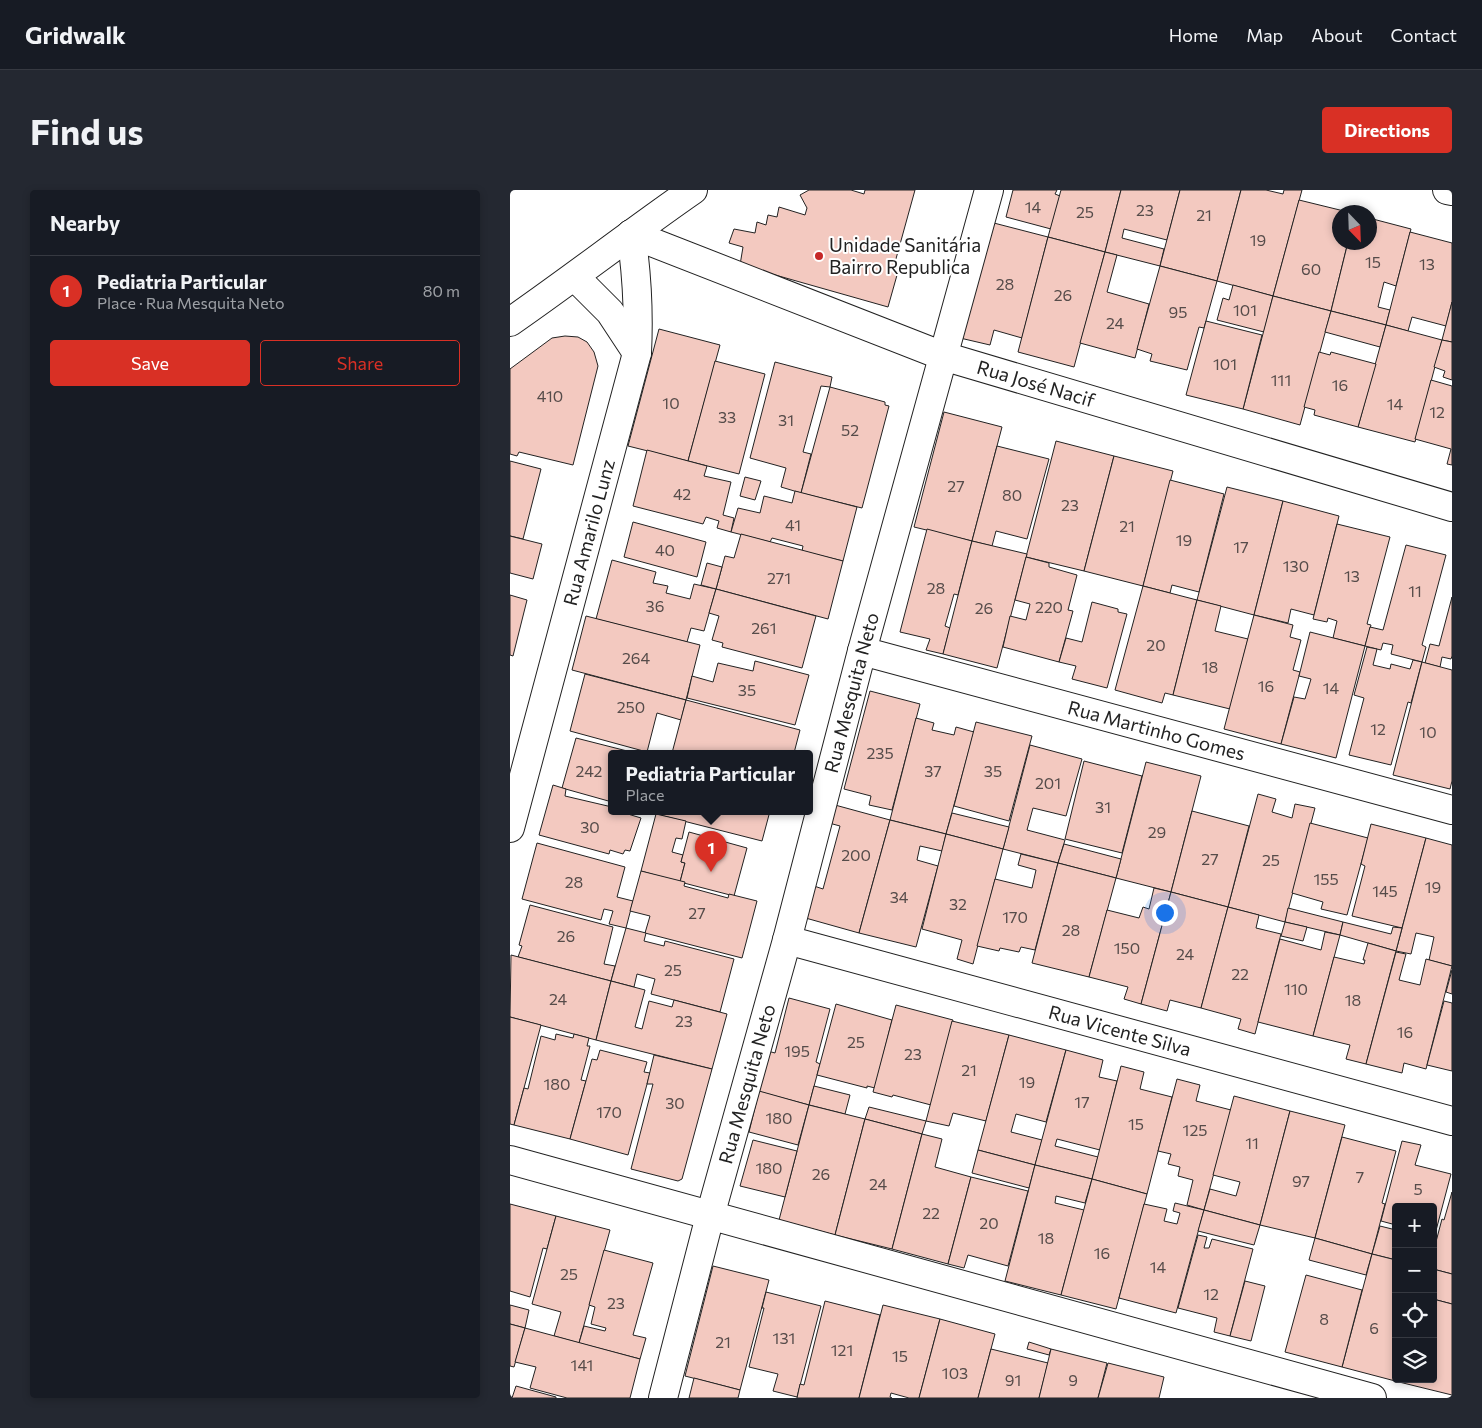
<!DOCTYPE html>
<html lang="en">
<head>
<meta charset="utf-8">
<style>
  :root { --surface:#171b24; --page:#242831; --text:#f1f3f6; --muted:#9ea1a6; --line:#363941; --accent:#d93025 }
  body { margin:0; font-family:Commissioner,sans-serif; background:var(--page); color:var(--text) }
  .controls { position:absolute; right:15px; bottom:15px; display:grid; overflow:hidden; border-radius:5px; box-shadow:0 2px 8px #0003 }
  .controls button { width:45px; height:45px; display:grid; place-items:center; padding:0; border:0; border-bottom:1px solid var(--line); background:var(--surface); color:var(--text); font:25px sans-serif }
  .compass { position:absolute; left:822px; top:15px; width:45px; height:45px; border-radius:50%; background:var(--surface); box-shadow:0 2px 8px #0003; rotate:157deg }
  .you { position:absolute; left:654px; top:722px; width:18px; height:18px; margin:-12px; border:4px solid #fff; border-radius:50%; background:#1a73e8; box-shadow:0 0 0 8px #1a73e833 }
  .badge { display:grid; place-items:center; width:32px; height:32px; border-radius:50%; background:var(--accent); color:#fff; font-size:16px; font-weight:700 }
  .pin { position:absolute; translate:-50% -41px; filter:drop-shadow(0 1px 2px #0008) }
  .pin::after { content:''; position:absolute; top:26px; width:18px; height:15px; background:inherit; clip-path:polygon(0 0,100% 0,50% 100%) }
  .popup { position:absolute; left:98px; top:560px; width:205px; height:65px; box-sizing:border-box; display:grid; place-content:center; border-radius:5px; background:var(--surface); filter:drop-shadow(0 1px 4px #0005); font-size:16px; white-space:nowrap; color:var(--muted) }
  .popup b { font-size:19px; color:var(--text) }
  .popup::after { content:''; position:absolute; left:50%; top:100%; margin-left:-10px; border:10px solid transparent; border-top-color:var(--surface) }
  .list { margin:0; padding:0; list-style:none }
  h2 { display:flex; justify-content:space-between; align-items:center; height:65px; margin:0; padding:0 20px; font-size:21px }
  h2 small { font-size:16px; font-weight:400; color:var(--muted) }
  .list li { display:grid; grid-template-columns:32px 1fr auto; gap:15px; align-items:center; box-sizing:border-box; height:70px; padding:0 20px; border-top:1px solid var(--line) }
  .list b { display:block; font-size:19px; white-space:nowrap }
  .list p { margin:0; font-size:16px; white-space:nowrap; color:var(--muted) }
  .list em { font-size:16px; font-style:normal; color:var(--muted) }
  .actions { display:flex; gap:10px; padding:15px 20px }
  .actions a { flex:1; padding:11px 0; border:1px solid var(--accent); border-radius:5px; text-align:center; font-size:18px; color:var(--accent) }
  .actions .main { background:var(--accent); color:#fff }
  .icon { flex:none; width:28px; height:28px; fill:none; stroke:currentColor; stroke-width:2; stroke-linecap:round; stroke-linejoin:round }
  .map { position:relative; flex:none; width:942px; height:1208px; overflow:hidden; border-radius:5px }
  header { display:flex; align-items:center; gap:30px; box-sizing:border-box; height:70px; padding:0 25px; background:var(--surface); border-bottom:1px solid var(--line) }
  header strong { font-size:24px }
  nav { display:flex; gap:28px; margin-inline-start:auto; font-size:18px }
  .intro { display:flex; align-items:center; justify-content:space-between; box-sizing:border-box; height:120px; padding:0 30px }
  h1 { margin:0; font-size:35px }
  .button { padding:12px 22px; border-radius:5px; background:var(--accent); color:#fff; font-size:18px; font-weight:700 }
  main { display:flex; gap:30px; padding:0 30px }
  aside { flex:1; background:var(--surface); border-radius:5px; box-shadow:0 2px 8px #0003 }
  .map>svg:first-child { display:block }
</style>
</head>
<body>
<header>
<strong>Gridwalk</strong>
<nav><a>Home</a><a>Map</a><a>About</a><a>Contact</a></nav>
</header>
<div class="intro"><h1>Find us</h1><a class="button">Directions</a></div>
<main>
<aside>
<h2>Nearby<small></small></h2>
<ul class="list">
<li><span class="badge">1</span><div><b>Pediatria Particular</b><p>Place · Rua Mesquita Neto</p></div><em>80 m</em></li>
</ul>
<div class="actions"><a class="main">Save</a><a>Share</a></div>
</aside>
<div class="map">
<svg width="942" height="1208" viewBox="0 0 942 1208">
  <rect width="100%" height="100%" fill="#fff"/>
  <g fill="#f3c9c0" stroke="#222">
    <polygon points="299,0 341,0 354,4 355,0 405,0 384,76 389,78 378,117 230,75 233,57 219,53 224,39 245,43 247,32 256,35 258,25 267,27 269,17 295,25 297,18 290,5"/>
    <polygon points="503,0 547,0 545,4 550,6 541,39 496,27"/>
    <polygon points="551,0 611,0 595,62 538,47"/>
    <polygon points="611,0 670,0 657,50 614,39 612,48 654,59 650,76 595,62"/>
    <polygon points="670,0 731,0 707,91 650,76"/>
    <polygon points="731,0 756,0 773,4 774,0 792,0 763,106 707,91"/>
    <polygon points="789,10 838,22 829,22 829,52 838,52 821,121 763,106"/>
    <polygon points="859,28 901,39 886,96 874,92 868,117 880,120 876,135 821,121 838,52 859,52"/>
    <polygon points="480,32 538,47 512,148 484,140 480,155 450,148"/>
    <polygon points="900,42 942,53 942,112 936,136 902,127 898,141 876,135"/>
    <polygon points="538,47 595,62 564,177 508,162"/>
    <polygon points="595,62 607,65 597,102 639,114 625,168 570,153"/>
    <polygon points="650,76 707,91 694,138 689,137 677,180 640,171 642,164 627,159"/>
    <polygon points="723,95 763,106 754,142 707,130 713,108 719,110"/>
    <polygon points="763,106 821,121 790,235 733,219"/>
    <polygon points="942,112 942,152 932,150"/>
    <polygon points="821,121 876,135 870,157 815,142"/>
    <polygon points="696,131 752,145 733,219 676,205"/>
    <polygon points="876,135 932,150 905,252 848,237"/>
    <polygon points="149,139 210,155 178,271 118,256"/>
    <polygon points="55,146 68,147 77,152 84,162 88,176 63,275 9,262 7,266 0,264 0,179 42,148"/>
    <polygon points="932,150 942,152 942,190 933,187 935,181 924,177"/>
    <polygon points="809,162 820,165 821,162 866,174 848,237 804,225 805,220 794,217"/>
    <polygon points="205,171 255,184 229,284 178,271"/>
    <polygon points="265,172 322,187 320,197 311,196 293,262 301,264 291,303 271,297 276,278 240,268"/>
    <polygon points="921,190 942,196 942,275 937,274 941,259 905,249"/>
    <polygon points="320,197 375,212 375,215 379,216 352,318 291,303"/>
    <polygon points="434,222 492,237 462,351 404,337"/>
    <polygon points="546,251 604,266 574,381 516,367"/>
    <polygon points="487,256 539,269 517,349 486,341 482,356 462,351"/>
    <polygon points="137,260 197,276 194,286 221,292 213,325 224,328 221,342 207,338 209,331 196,327 193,334 123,316"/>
    <polygon points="604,266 663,281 633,396 574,381"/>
    <polygon points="0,271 31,279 13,349 0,346"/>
    <polygon points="235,287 251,291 245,310 230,306"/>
    <polygon points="660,290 714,304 689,402 662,395 660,403 633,396"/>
    <polygon points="717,297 773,311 744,425 687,410"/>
    <polygon points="285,301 347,317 333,371 292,361 293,356 262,348 260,352 221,342 228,318 250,323 254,306 282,313"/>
    <polygon points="773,311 829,326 804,425 781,419 778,433 744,425"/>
    <polygon points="123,332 196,352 187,387 114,367"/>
    <polygon points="827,334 880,347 857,434 861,435 855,456 823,448 827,431 818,428 817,432 803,429"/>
    <polygon points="417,339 462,351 448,405 444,404 435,436 440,438 433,464 416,460 420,449 390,442"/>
    <polygon points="231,344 333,371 318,429 206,399 215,366 224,368"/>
    <polygon points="0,346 32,354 23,389 0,383"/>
    <polygon points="462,351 517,364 487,478 433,464"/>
    <polygon points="896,355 936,365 912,455 916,457 912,472 881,464 883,455 873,453 871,460 855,456 860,437 873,440"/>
    <polygon points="516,367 539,373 539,377 567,385 558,420 563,421 549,472 493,457 500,426 516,430 520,414 505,410"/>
    <polygon points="102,370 146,382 143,393 158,396 156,403 180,409 184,394 206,399 194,441 181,438 177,452 86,429"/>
    <polygon points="197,373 212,377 206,399 191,395"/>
    <polygon points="633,396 687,410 663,505 655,503 652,513 605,500"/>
    <polygon points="206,399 306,426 292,478 212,457 213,453 202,450 209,426 199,423"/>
    <polygon points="0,405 17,410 3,466 0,465"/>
    <polygon points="942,407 942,466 941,469 932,467 930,477 915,473 920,454 929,456"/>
    <polygon points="687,410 711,416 705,441 738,449 720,519 663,505"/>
    <polygon points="582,412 608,419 608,422 617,424 597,498 562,489 566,476 549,472 556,448 572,452"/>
    <polygon points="744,425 783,435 780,447 791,450 783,480 790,482 771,554 714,539"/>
    <polygon points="76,426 190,455 176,510 62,480"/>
    <polygon points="800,442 855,456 826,568 771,554 784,507 795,509 801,489 789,486"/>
    <polygon points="857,457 867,459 863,475 880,479 881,474 900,479 903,470 912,472 901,513 898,512 881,575 839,565 854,508 844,505"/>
    <polygon points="245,471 299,485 285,535 177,508 182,486 203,492 208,473 243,481"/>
    <polygon points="912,472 942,480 942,591 940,599 883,585"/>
    <polygon points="75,484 176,510 171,530 147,523 137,562 60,541"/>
    <polygon points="360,501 410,514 382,620 359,615 361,606 334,599"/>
    <polygon points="176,510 290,540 284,563 162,563"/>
    <polygon points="406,528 424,533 422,540 444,545 446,537 464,542 436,644 380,630"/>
    <polygon points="466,532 522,546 499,631 444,616"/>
    <polygon points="66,548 125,563 102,563 102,612 52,598"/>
    <polygon points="520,555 572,569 556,626 523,618 517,640 555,650 548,673 493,659"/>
    <polygon points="574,571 632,586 612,663 555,649"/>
    <polygon points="636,572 691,586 661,702 606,688"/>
    <polygon points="43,595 56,599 55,606 102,617 102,621 108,621 131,628 120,661 115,660 113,664 100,660 99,664 29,645"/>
    <polygon points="748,604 766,609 762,622 782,628 785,614 805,618 775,732 718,717"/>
    <polygon points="325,615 380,630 349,743 292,727 301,695 313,699 330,636 319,633"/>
    <polygon points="147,621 260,621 252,651 146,624"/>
    <polygon points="682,621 739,636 718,717 661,702"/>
    <polygon points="442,623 499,637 493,659 436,644"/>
    <polygon points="146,624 176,631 172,649 166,648 162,662 173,665 171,672 175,673 170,692 131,681"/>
    <polygon points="380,630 436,644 432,661 410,656 407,670 428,676 406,757 349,743"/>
    <polygon points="800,633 858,648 837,725 811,719 813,712 782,703"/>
    <polygon points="861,634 916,648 892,738 842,726 855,676 851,674"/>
    <polygon points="179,642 237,658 224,706 170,692 175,673 171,672"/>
    <polygon points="436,644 493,659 463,774 447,769 452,750 412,739"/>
    <polygon points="916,648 942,655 942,776 919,770 924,747 906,743 901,764 886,761"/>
    <polygon points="27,653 115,677 107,707 123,711 116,738 99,734 103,721 94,719 91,730 12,709"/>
    <polygon points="554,654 611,669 606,688 548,673"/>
    <polygon points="511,664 548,673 525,760 511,757 509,762 490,758 489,761 467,756 485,689 522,698 526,680 508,675"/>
    <polygon points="548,673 606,688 579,787 522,773"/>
    <polygon points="131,681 175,692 174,696 218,708 219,704 247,711 232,768 135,743 140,726 120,721"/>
    <polygon points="644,698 661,702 631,814 614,809 618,797 579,787 597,720 629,728 633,717 639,719"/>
    <polygon points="661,702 718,717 691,818 660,810 657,821 631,814"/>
    <polygon points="20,715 103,737 94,774 105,776 101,791 8,767 12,756 9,755"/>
    <polygon points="718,717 749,725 746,738 771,744 745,844 728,839 731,829 691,818"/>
    <polygon points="778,718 833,732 830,745 775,732"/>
    <polygon points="775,732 797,737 793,751 771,746"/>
    <polygon points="833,732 881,744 883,737 892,738 886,761 830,745"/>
    <polygon points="116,738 136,743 134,751 154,756 155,751 224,769 210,822 141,804 145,789 127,784 124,797 101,791"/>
    <polygon points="815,742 830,745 803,846 748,832 770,749 811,760"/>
    <polygon points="858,753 886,761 856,874 836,869 840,855 803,846 824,767 854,774 855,770 853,770"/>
    <polygon points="886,762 896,764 889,790 910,795 916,769 942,776 916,879 894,873 892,883 856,874"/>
    <polygon points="1,765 101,791 86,850 0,827"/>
    <polygon points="942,780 942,804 936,802"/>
    <polygon points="101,791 135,800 125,837 132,839 139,811 162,817 164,810 217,824 202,879 86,850"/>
    <polygon points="279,808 320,819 306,872 310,874 299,915 243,900 254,860 265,863"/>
    <polygon points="934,811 942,813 942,881 917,875"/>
    <polygon points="326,814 382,830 365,898 357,896 357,898 307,885"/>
    <polygon points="386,815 443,830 421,915 383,905 382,907 363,902"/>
    <polygon points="0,827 31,835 4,935 0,934"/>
    <polygon points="442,831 499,845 476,931 443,923 439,936 416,931"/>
    <polygon points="46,844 63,848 64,844 79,848 77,856 80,856 71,890 76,891 60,949 4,935 14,898 18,899 31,846 45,850"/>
    <polygon points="499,845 556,860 536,932 506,924 501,942 532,950 525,975 468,960"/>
    <polygon points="90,860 137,872 134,882 140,883 118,965 60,949 82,869 87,870"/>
    <polygon points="556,860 593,870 589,887 607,891 590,960 547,949 545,956 588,967 582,989 525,975"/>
    <polygon points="144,865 202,879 172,989 168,991 121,979 143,894 137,894"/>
    <polygon points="611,876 634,882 630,899 662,907 637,1004 582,989"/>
    <polygon points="667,889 690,895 686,911 721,920 694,1020 677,1015 683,990 668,986 670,977 658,974 661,964 648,961"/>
    <polygon points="304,896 340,905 335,924 299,915"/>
    <polygon points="249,901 299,915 288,955 239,942"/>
    <polygon points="724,906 780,921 750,1035 694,1020 700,999 726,1006 730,992 703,985"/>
    <polygon points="299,915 355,929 325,1045 269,1030"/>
    <polygon points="359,917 416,931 412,944 355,929"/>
    <polygon points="780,921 835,935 805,1048 750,1035"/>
    <polygon points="355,929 412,944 382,1059 325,1045"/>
    <polygon points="412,944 432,949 425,977 461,987 438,1074 382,1059"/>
    <polygon points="832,947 886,961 872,1013 875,1014 862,1064 805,1048"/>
    <polygon points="243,950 287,961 275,1007 230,996"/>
    <polygon points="892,951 911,955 905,975 941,984 924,1048 923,1017 886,1017 886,1035 871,1031"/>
    <polygon points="468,960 525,975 519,998 462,983"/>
    <polygon points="525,975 582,989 575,1013 546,1006 545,1013 574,1020 551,1105 495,1091"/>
    <polygon points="461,987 518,1001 498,1076 458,1065 454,1078 438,1074"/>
    <polygon points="582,989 637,1004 606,1119 551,1105"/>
    <polygon points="942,1002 942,1084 923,1079 923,1063 932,1029 934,1030"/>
    <polygon points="665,1013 694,1020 666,1123 609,1108 634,1014 657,1019 654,1031 667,1034 670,1023 663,1021"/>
    <polygon points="0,1014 46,1026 37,1059 33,1058 20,1107 0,1101"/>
    <polygon points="694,1020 750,1035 744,1055 688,1041"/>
    <polygon points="46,1026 100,1040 69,1153 44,1146 51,1122 22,1114"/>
    <polygon points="870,1036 886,1040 886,1070 862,1064"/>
    <polygon points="688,1045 697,1047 694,1058 699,1058 702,1049 743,1059 720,1146 704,1142 707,1128 668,1118"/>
    <polygon points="805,1048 862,1064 856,1085 799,1070"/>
    <polygon points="94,1060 143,1073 123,1145 136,1148 130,1169 69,1153 74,1136 95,1141 96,1138 81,1134 85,1117 79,1115"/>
    <polygon points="862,1064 886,1070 886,1189 890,1189 889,1192 832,1177"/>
    <polygon points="203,1076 259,1090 230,1200 175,1186"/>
    <polygon points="923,1079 942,1084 942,1114 923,1109"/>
    <polygon points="796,1085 852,1100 832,1177 775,1162"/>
    <polygon points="735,1091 755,1096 741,1151 720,1146"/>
    <polygon points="256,1102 311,1116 287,1207 263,1201 268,1184 239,1177 254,1118 252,1118"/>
    <polygon points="923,1109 942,1114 942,1205 889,1192 890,1189 923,1189"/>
    <polygon points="315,1111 370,1125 349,1208 287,1208 290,1194 294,1195"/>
    <polygon points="0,1115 19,1120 15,1138 0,1134"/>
    <polygon points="373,1115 430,1129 409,1208 399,1208 381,1203 380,1207 382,1208 349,1208"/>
    <polygon points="430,1129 485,1144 468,1208 409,1208"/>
    <polygon points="0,1134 15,1138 4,1177 0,1176"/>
    <polygon points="15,1138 130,1169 120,1208 57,1208 20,1198 26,1177 5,1172"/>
    <polygon points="519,1152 541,1159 539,1165 517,1159"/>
    <polygon points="481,1159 538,1173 529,1208 468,1208"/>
    <polygon points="541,1159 597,1173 588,1208 529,1208"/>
    <polygon points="598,1173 654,1187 649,1208 588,1208"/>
    <polygon points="184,1188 230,1200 228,1208 179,1208"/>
    <polygon points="6,1196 46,1207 46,1208 2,1208"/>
  </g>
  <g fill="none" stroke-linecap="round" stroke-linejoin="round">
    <defs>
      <g id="minor">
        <polyline points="937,0 942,1"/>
        <path id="s1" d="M121,44L433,166L942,317"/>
        <polyline points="65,87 100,122 127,163"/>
        <path d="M0,132C62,89 121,43 183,0"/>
        <path id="s2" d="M352,461L942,620"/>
        <path id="s3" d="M0,638L127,163C129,123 127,84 121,44"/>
        <path id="s4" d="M277,750L942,931"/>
        <polyline points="0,970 862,1208"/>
        <path id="s5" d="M153,1208L200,1026L277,750L352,461L479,0"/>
      </g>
    </defs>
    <use href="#minor" stroke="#222" stroke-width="30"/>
    <use href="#minor" stroke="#fff" stroke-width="28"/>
  </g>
  <circle fill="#c62828" stroke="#fff" stroke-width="2" cx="309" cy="66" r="5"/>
  <g text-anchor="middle" stroke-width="4" stroke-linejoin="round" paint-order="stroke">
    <g font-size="16" fill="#564c4a">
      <text x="523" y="23">14</text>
      <text x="635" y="26">23</text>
      <text x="575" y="28">25</text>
      <text x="694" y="31">21</text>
      <text x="748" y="56">19</text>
      <text x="863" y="78">15</text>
      <text x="917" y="80">13</text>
      <text x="801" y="85">60</text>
      <text x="495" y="100">28</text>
      <text x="553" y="111">26</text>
      <text x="735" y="126">101</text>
      <text x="668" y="128">95</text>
      <text x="605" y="139">24</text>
      <text x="715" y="180">101</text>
      <text x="771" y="196">111</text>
      <text x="830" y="201">16</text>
      <text x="40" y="212">410</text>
      <text x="161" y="219">10</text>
      <text x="885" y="220">14</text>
      <text x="927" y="228">12</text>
      <text x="217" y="233">33</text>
      <text x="276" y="236">31</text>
      <text x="340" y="246">52</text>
      <text x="446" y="302">27</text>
      <text x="172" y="310">42</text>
      <text x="502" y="311">80</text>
      <text x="560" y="321">23</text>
      <text x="283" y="341">41</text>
      <text x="617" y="342">21</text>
      <text x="674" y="356">19</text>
      <text x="731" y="363">17</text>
      <text x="155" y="366">40</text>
      <text x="786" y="382">130</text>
      <text x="842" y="392">13</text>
      <text x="269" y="394">271</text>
      <text x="426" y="404">28</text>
      <text x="905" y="407">11</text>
      <text x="145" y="422">36</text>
      <text x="539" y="423">220</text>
      <text x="474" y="424">26</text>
      <text x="254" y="444">261</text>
      <text x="646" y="461">20</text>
      <text x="126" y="474">264</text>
      <text x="700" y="483">18</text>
      <text x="756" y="502">16</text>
      <text x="821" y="504">14</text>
      <text x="237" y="506">35</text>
      <text x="121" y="523">250</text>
      <text x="868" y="545">12</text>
      <text x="918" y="548">10</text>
      <text x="370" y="569">235</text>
      <text x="79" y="587">242</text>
      <text x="423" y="587">37</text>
      <text x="483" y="587">35</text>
      <text x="538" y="599">201</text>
      <text x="593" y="623">31</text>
      <text x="80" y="643">30</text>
      <text x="647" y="648">29</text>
      <text x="346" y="671">200</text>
      <text x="700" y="675">27</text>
      <text x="761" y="676">25</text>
      <text x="816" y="695">155</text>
      <text x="64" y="698">28</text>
      <text x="923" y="703">19</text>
      <text x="875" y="707">145</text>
      <text x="389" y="713">34</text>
      <text x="448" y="720">32</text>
      <text x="187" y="729">27</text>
      <text x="505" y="733">170</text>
      <text x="561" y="746">28</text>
      <text x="56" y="752">26</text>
      <text x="617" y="764">150</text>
      <text x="675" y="770">24</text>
      <text x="163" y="786">25</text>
      <text x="730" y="790">22</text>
      <text x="786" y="805">110</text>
      <text x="48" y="815">24</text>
      <text x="843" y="816">18</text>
      <text x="174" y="837">23</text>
      <text x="895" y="848">16</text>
      <text x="346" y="858">25</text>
      <text x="287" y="867">195</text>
      <text x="403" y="870">23</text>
      <text x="459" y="886">21</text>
      <text x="517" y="898">19</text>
      <text x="47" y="900">180</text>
      <text x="572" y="918">17</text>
      <text x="165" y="919">30</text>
      <text x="99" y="928">170</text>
      <text x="269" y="934">180</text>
      <text x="626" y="940">15</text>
      <text x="685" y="946">125</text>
      <text x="742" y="959">11</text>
      <text x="259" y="984">180</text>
      <text x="311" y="990">26</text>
      <text x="850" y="993">7</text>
      <text x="791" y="997">97</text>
      <text x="368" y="1000">24</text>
      <text x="908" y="1005">5</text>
      <text x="421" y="1029">22</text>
      <text x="479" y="1039">20</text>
      <text x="536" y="1054">18</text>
      <text x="592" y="1069">16</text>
      <text x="648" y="1083">14</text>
      <text x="59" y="1090">25</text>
      <text x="701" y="1110">12</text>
      <text x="106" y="1119">23</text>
      <text x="814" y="1135">8</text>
      <text x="864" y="1144">6</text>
      <text x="274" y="1154">131</text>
      <text x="213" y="1158">21</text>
      <text x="332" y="1166">121</text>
      <text x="390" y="1172">15</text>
      <text x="72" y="1181">141</text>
      <text x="445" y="1189">103</text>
      <text x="503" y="1196">91</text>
      <text x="563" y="1196">9</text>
    </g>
    <g font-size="19" fill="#222" stroke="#fff" text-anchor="start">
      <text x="319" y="62">Unidade Sanitária<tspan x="319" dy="22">Bairro Republica</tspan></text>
    </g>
    <g font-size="19" fill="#222" stroke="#fff">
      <text dy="7" stroke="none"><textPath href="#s1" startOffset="432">Rua José Nacif</textPath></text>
      <text dy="7" stroke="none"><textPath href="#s3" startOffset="306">Rua Amarilo Lunz</textPath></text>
      <text dy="7" stroke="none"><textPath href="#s5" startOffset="730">Rua Mesquita Neto</textPath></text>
      <text dy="7" stroke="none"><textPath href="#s2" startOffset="305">Rua Martinho Gomes</textPath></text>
      <text dy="7" stroke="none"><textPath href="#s4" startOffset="345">Rua Vicente Silva</textPath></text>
      <text dy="7" stroke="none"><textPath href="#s5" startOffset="325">Rua Mesquita Neto</textPath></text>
    </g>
  </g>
</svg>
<div class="controls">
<button>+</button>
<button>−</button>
<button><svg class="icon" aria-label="locate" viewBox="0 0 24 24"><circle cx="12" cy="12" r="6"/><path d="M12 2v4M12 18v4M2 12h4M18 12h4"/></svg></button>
<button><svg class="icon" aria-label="layers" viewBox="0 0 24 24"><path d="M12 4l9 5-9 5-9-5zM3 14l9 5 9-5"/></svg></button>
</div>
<svg class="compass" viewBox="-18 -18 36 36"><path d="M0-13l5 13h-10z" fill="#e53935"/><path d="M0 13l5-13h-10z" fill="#9ea1a6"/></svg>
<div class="you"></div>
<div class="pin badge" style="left:201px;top:682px">1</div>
<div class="popup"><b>Pediatria Particular</b>Place</div>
</div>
</main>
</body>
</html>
